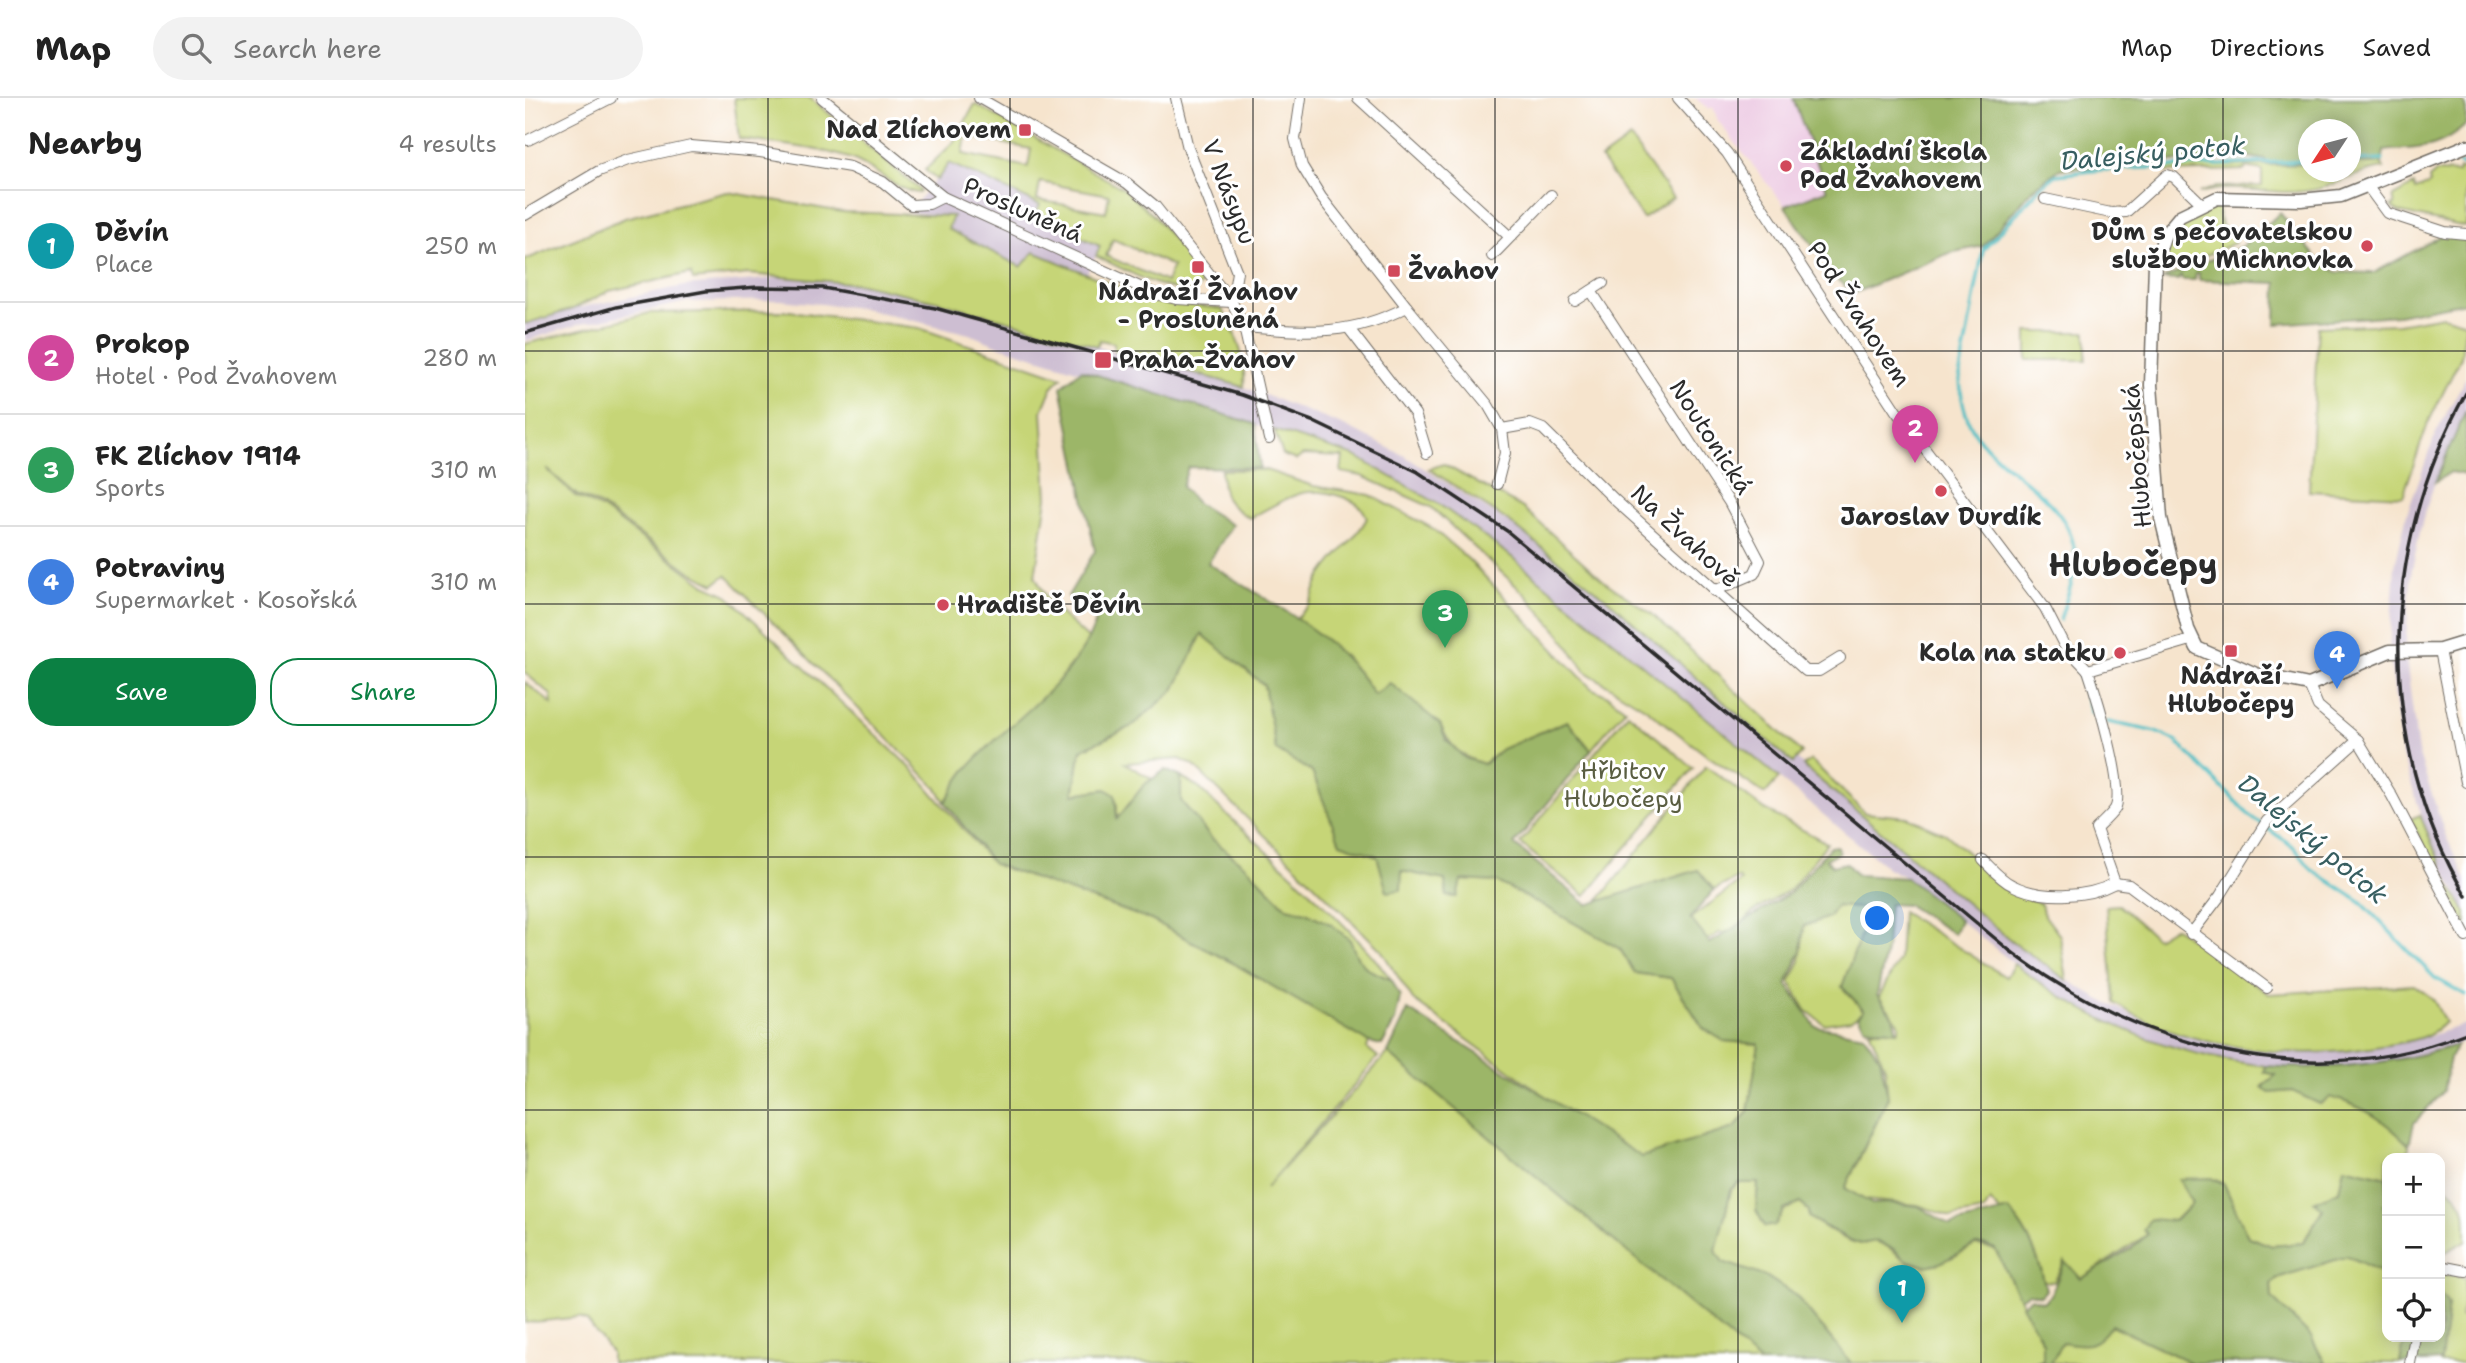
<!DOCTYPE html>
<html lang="en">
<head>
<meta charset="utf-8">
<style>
  :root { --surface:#fff; --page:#f2f2f2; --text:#222; --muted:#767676; --line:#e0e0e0; --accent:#0b8043 }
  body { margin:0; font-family:"Shantell Sans",sans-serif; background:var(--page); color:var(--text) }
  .controls { position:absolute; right:21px; bottom:21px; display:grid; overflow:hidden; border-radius:14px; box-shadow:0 4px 18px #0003 }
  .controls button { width:63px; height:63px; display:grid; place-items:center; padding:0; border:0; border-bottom:2px solid var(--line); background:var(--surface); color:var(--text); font:35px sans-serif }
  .compass { position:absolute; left:1773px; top:21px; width:63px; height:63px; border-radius:50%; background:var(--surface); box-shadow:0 4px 18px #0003; rotate:234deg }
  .you { position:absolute; left:1353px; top:821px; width:24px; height:24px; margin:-18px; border:5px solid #fff; border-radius:50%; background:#1a73e8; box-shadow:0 0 0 10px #1a73e833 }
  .badge { display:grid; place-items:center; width:46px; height:46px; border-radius:50%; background:var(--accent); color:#fff; font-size:23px; font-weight:700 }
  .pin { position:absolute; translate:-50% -58px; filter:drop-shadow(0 2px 4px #0008) }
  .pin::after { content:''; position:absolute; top:37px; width:24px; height:21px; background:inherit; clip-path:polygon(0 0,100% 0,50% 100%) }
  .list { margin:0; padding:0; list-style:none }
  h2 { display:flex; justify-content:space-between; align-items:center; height:91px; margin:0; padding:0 28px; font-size:30px }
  h2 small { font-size:23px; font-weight:400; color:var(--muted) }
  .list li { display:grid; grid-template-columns:46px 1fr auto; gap:21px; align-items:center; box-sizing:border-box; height:112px; padding:0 28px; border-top:2px solid var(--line) }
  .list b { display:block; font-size:26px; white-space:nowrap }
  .list p { margin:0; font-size:23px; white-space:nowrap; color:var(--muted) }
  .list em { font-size:23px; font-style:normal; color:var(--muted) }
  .actions { display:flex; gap:14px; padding:21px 28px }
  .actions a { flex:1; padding:16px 0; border:2px solid var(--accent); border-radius:28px; text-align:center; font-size:24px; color:var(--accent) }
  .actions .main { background:var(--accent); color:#fff }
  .icon { flex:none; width:38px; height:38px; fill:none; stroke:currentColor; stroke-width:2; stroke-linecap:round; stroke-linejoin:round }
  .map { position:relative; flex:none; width:1941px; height:1265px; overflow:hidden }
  header { display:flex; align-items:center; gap:42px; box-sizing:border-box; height:98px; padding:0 35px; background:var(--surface); border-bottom:2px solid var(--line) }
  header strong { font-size:33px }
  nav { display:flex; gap:38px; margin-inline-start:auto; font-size:24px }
  .search { width:490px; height:63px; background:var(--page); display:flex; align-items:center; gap:18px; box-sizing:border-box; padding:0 24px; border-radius:38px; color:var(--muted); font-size:26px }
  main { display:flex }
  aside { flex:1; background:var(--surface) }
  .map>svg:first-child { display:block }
</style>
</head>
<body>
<header>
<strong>Map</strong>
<div class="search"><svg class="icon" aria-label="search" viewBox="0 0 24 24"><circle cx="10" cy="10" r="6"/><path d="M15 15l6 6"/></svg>Search here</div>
<nav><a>Map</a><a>Directions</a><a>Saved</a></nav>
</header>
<main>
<aside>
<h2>Nearby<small>4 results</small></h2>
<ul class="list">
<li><span class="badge" style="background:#0f9aa8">1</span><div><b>Děvín</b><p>Place</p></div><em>250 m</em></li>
<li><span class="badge" style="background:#d1479c">2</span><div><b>Prokop</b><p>Hotel · Pod Žvahovem</p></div><em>280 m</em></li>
<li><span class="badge" style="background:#2e9e5b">3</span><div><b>FK Zlíchov 1914</b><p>Sports</p></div><em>310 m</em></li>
<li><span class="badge" style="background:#3f7fe0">4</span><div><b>Potraviny</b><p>Supermarket · Kosořská</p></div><em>310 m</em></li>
</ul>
<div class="actions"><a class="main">Save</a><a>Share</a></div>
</aside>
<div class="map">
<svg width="1941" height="1265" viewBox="0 0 1941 1265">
  <rect width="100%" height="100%" fill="#fff"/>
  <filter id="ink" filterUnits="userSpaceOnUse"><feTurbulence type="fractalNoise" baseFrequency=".0143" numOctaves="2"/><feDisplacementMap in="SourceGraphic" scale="14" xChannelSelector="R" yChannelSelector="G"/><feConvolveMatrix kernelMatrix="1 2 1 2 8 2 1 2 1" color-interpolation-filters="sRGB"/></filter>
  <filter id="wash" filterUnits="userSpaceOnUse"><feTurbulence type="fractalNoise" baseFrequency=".00686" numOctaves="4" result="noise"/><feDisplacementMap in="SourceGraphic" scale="28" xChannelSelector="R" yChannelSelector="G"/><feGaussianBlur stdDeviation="1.57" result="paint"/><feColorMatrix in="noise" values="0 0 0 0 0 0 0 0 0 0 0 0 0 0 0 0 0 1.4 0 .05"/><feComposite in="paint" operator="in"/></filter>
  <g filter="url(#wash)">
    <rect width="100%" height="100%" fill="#f6e4cd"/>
    <polygon fill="#efd0e6" points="1170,0 1268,0 1302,92 1260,108 1193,23 1188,9 1184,11"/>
    <g fill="#cdbed2">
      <polygon points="424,65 516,108 512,114 534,129 576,148 562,175 509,154 497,169 423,131 428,118 384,114"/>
      <polygon points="254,180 336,186 375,194 719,289 817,327 880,358 1011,443 1511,862 1572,900 1617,922 1669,939 1716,948 1767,953 1850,950 1907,937 1941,926 1941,944 1853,966 1767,970 1714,965 1665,955 1611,937 1564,915 1502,876 1382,780 1364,771 983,456 915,407 830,358 474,248 444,236 337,210 255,202 162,204 52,227 0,243 0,226 48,211 159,188"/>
      <polygon points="1941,279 1941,312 1914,372 1898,420 1887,471 1880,552 1893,654 1920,736 1941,782 1941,814 1905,743 1877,658 1864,552 1870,468 1882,415 1911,335"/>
    </g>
    <g fill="#c6d577" stroke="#788051" stroke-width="2" fill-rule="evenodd">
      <path d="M209,0H285L395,92L394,95C369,92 351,70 327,61C292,49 251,46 214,41Z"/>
      <path d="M450,6L599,91L630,119L678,179L677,186C658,207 594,168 571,158L575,148L534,129L511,115L515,107L424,65L412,82L400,72L428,45ZM441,38L506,51L503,69L438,56ZM515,84L584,97L581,114L512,102ZM588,141L648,168L641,184L581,158Z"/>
      <polygon points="1105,40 1148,100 1118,121 1076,61"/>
      <path d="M1783,66L1784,74H1826V66H1857L1859,70C1833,73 1812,88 1787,92C1750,99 1712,84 1674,95L1691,89L1737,88V72L1720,69V72L1640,74L1639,69Z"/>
      <polygon points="1934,71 1941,71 1941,129 1873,114 1866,108 1870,107 1868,98 1889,87 1891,92 1905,86 1904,81 1912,74 1933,75"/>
      <path d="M202,94L317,114L428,118L423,131L496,169L509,154L626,202L697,211C712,238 721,258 719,289L589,253V245L575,242L572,248L412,203L336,186L223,176L168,182L166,175L84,193L48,211L0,226V162L100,120Z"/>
      <path d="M1690,108L1693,110L1696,128L1707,136L1710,145L1635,177C1640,141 1656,120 1690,108Z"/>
      <polygon points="264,213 394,230 537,279 527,289 517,313 522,400 510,478 525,506 565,542 519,601 441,672 420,704 411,689 201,477 189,486 166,474 75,407 52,397 22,371 50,398 76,410 180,487 202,497 390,674 468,766 626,822 706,864 844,944 842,950 853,959 741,1090 863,955 1236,1265 86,1265 86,1254 61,1222 55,1219 0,1225 0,584 27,606 26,597 0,575 0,246 124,215"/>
      <polygon points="1918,218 1941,225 1936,259 1903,325 1878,398 1784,393 1793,229 1873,226"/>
      <rect x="1502" y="234" width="59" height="28"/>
      <polygon points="749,332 830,358 915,407 983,456 1254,680 1240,696 1180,656 1120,610 1061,574 1035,536 1002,498 906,409 837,378 816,374 818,359 778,357 771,362 758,357"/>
      <polygon points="918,366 998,410 1080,484 1127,516 1277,655 1268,665 1082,501 983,423 904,371"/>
      <path d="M696,372H741L788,388L845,397L907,430L944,462L1066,590L1083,598L1100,611L1066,652L1042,623L977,651L959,666C936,659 924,648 915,626L849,598L822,560L771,520C792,501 783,504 794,482C806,459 830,444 842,420C837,407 830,404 818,399C775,384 761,403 724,420C700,405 698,401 696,372Z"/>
      <path d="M677,536L739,587L751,652L787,674L815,744L852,758L876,773L920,782L922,798L932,799L936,782L972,784L1017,807L1095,851L1110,875L1146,880L1178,930L1199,943L1234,946L1223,1014L1209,1030L1117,1059L1027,1003L888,902L856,852L668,667L655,661L600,665L627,681L619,687L591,723C593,708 594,700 581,691L548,697L556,652L607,628L649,592Z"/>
      <polygon points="1103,615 1168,670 1060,798 995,745"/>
      <polygon points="1286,662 1340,715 1382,719 1421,736 1487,794 1516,806 1518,815 1535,838 1542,882 1489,845 1278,668"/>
      <polygon points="1181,668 1240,712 1302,745 1266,791 1228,814 1210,834 1194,835 1182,843 1140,839 1216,783 1213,780 1189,792 1173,772 1072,804"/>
      <path d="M656,679L673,689C738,753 811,810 867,882L842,871L831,857L825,842L781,814L762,810L725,772L686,740L656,703Z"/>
      <polygon points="1895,717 1925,788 1941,814 1941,828 1885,721"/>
      <path d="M1594,807L1631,840L1649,829L1744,896L1889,887L1908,901L1920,924C1904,941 1885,943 1863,947C1774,964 1666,953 1589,905L1581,808Z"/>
      <polygon points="1311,808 1345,811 1317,889 1339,913 1326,922 1299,926 1281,912 1265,884 1275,863 1279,828 1304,819"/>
      <path d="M1377,814L1481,879L1489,866C1563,923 1649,958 1741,968L1740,974L1752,977L1737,988L1744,995L1768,993L1795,1006L1805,999C1841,1009 1858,1021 1884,1047L1883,1060H1862V1079L1819,1069L1814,1093L1789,1104L1798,1110L1778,1145L1747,1148L1723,1139L1699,1086L1654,1082L1667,1105L1649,1123L1623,1136L1556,1181L1540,1164L1529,1184L1519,1183C1513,1155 1502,1134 1484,1112L1475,1114L1465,1103L1459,1113L1426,1119L1393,1107L1339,1102L1320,1090L1363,1001L1360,969L1344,932H1374V925L1354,899L1374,861Z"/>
      <path d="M1915,1083C1941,1105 1941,1106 1941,1143L1921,1154L1915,1153Z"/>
      <path d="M1213,1085H1233L1231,1112L1250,1127L1259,1112L1275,1105L1285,1113L1284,1119L1288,1122C1302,1130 1321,1145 1337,1146C1343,1146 1347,1142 1353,1144C1366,1148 1373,1159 1384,1164C1408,1174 1429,1158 1450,1147L1470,1151L1518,1245V1262L1505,1265H1326L1271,1198L1242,1179L1198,1165L1191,1153L1206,1092Z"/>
      <polygon points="1823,1158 1862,1177 1862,1239 1880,1239 1875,1265 1800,1265 1786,1239 1747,1200 1746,1185 1755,1179"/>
      <polygon points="1915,1176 1941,1180 1936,1218 1941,1220 1941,1265 1915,1265 1923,1207 1915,1196"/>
      <polygon points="1586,1227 1667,1265 1526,1265 1537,1244"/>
    </g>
    <g fill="#9cb668" stroke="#64704a" stroke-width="2">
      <path d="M1268,0H1935L1941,8V27C1912,53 1895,49 1859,53L1857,66H1826V32H1784L1783,66L1743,67L1740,62L1724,59L1535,71L1508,91L1458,148L1424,155L1329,195L1310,180L1260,108L1302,92Z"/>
      <polygon points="1755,115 1791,159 1812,174 1849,175 1916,138 1941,140 1941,204 1873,217 1751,226 1752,185 1674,182 1674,175 1671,175 1670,182 1657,182 1656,178 1653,182 1637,181 1718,148"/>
      <path d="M556,272L730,326L735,370L663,369L657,389L672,405L707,427L683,465C744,505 810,533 849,597L865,585L915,626L921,642L940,660L959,666L977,651L1042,623L1066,652L989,746L1062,807L1173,772L1189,792L1165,820L1185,845L1266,794L1305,749L1312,748L1314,755L1301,761L1307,768L1321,765L1332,777L1382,780L1435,822L1429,836L1383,807L1364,806L1361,853L1352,897L1368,919L1372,933L1340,929L1333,918L1339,912L1317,889L1345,811L1311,808L1304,819L1279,828L1276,853L1262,886L1290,928L1339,937L1355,960L1363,999L1320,1090L1347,1106L1364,1105L1393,1108L1425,1127L1484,1112C1505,1137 1514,1160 1521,1192L1516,1198L1504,1195L1495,1201L1470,1151L1461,1147H1450L1415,1165L1401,1168L1382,1163L1369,1151L1350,1143L1336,1146L1325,1142L1288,1122L1284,1119V1113L1275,1105L1259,1112L1250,1127L1240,1129L1231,1112L1233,1085H1213L1206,1092L1191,1153L1198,1164L1242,1179L1271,1198L1326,1265H1236L863,955L883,912L1117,1059L1209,1030L1223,1014L1234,946L1199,943L1178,930L1146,880L1110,875L1095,851L1017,807L972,784L936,782L932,799L922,798L920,782L877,773L876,792L862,794L852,758L815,745L787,674L751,652L739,587L677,536L649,592L607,628L556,652L548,696L581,691L590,697L592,721L619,687L640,672L656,679V703L686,740L725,772L762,810L781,814L807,827L825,842L831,857L842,871L867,882L875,899L870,923L857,947L844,944L706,864L626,822L468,766L420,704C427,694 433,681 441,672C484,621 550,588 572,520L543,498L570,453L536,289Z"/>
      <polygon points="1941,312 1941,377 1926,374 1910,384"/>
      <path d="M1932,947L1925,960L1918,993L1889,1025L1884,1047C1858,1021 1841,1009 1805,999L1795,1006L1767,993L1745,995L1737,989L1751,977L1739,974L1741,968C1807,973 1869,966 1932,947Z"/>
      <path d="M1819,1069L1862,1079V1106H1859L1862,1125V1177L1823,1158L1755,1179L1746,1186L1747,1200L1786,1239L1800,1265H1667L1586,1227C1571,1250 1562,1248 1537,1244L1526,1265H1505L1518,1262V1244L1497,1207L1506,1200L1518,1204L1526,1197L1540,1163L1556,1181L1607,1150L1623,1136L1618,1132L1625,1121L1650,1123L1667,1105L1654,1081L1686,1080L1699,1086L1723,1139L1747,1148L1778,1145L1798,1111L1789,1104L1814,1093Z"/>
      <polygon points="1915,1196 1923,1206 1916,1263 1875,1265 1880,1239 1915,1239"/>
    </g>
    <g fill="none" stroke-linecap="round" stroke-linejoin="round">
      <g stroke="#4ebdc3" stroke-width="3.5">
        <polyline points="1826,63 1858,62"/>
        <polyline points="1934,66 1941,67"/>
        <path d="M1535,522C1540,504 1549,483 1550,465C1553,402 1476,377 1448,332C1438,314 1435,294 1435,275L1458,152L1515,90L1531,77L1575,72L1784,63"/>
        <polyline points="1553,572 1566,614 1573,619"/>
        <polyline points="1583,624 1628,633 1650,642 1726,719 1769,749 1787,772 1835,803 1910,880 1941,897"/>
      </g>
    </g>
  </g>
  <g filter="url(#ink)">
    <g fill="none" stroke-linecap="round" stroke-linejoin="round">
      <defs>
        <g id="minor">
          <polyline points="297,0 418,99 630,196 651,201 707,204"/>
          <path d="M454,0L602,85L630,108L707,204L719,229C781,234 824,239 882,209"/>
          <polyline points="651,0 663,50 712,174 707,204"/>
          <polyline points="776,0 770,41 777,68 796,99 882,209 963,307 977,331 980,355 972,386"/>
          <polyline points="833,0 985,139"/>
          <polyline points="1153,0 1202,55 1371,313 1520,510 1539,547 1563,572"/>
          <polyline points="3,42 86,0"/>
          <polyline points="1843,89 1862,115 1920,134 1941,136"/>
          <polyline points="1520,101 1586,115 1601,114 1642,77 1649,79 1676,105"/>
          <polyline points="0,117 74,73 103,62 166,48 235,54 325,69 358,84 386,107 404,106 418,99"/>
          <polyline points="967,158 1026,97"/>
          <polyline points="1066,193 1204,404 1235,463 1229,476 1189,493"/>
          <polyline points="1050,203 1078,185"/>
          <polyline points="719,229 744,341"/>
          <polyline points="825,232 890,316 902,355"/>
          <polyline points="977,331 1005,326 1018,331 1091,403 1281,573 1294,573 1315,560"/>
          <polyline points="1915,552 1941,684"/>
          <path d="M1563,572C1571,596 1601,691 1590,711C1585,718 1577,725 1571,731L1590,785"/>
          <polyline points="1563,572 1666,542"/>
          <polyline points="1784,587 1793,608 1833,642 1867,698 1941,839"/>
          <path d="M1458,762C1467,771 1476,782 1487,787C1516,802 1562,800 1590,785"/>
          <polyline points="1590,785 1604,787 1742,890"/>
          <polyline points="1666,836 1695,798 1742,723 1833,642"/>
          <polyline points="1915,1168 1941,1173"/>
          <polyline points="1885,1265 1890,1239"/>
        </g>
        <polyline id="tertiary" points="1941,48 1816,98 1776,102 1692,100 1655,118 1640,136 1630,165 1626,287 1636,420 1663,531 1672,550 1731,576 1784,587 1865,553 1915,552 1941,544"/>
      </defs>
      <use href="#minor" stroke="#726c64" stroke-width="12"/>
      <use href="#tertiary" stroke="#726c64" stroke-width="15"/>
      <use href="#minor" stroke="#fff" stroke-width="10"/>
      <use href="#tertiary" stroke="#fff" stroke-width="12"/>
      <g stroke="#2b2b2b" stroke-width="3.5">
        <path d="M0,235L91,209L181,193L233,189L298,190L410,210L717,297L787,323L893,374L982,433L1484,852C1611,950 1786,997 1941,935"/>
        <path d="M1941,295C1854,450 1849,644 1941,798"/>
      </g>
    </g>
  </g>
  <path fill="none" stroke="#2b2b2b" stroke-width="2" stroke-opacity="0.55" d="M243,0V1265M485,0V1265M728,0V1265M970,0V1265M1213,0V1265M1456,0V1265M1698,0V1265M0,253H1941M0,506H1941M0,759H1941M0,1012H1941"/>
  <g fill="#d1495b" stroke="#fff" stroke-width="2.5">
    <rect x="493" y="25" width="14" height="14" rx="3.5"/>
    <circle cx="1261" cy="68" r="7"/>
    <circle cx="1842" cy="148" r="7"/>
    <rect x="666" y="162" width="14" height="14" rx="3.5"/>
    <rect x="862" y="166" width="14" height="14" rx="3.5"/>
    <rect x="569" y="253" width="18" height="18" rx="3.5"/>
    <circle cx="1416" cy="393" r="7"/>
    <circle cx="418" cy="507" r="7"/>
    <rect x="1699" y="546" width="14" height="14" rx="3.5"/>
    <circle cx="1595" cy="555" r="7"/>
  </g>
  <g text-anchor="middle" stroke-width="6" stroke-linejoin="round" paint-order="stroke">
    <g font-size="24" font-weight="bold" fill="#2b2b2b" stroke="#fff" text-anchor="start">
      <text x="486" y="40" text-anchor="end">Nad Zlíchovem</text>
      <text x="1275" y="62">Základní škola<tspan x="1275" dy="28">Pod Žvahovem</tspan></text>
      <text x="1828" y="142" text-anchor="end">Dům s pečovatelskou<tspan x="1828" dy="28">službou Michnovka</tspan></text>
      <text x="883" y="181">Žvahov</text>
      <text x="673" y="202" text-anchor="middle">Nádraží Žvahov<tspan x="673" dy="28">- Prosluněná</tspan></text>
      <text x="594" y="270">Praha-Žvahov</text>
      <text x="1416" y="427" text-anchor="middle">Jaroslav Durdík</text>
      <text x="432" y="515">Hradiště Děvín</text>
      <text x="1581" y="563" text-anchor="end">Kola na statku</text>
      <text x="1706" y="586" text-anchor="middle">Nádraží<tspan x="1706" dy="28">Hlubočepy</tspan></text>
    </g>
    <g font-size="24" fill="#2b2b2b" stroke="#fff">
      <text transform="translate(704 94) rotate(69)" y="8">V Násypu</text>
      <text transform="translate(498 112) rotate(24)" y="8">Prosluněná</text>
      <text transform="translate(1334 216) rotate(57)" y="8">Pod Žvahovem</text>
      <text transform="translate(1186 339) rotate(57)" y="8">Noutonická</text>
      <text transform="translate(1612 358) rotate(-95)" y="8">Hlubočepská</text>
      <text transform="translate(1160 438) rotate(43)" y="8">Na Žvahově</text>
    </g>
    <g font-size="24" fill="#5a5e42" stroke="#fff">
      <text x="1098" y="681">Hřbitov<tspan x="1098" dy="28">Hlubočepy</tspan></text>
    </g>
    <g font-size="26" font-style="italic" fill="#375e60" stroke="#fff">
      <text transform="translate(1628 55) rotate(-5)" y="9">Dalejský potok</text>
      <text transform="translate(1788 741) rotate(40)" y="9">Dalejský potok</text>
    </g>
    <g font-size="32" font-weight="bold" fill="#2b2b2b" stroke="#fff">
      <text x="1608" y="478">Hlubočepy</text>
    </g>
  </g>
</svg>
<div class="controls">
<button>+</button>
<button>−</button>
<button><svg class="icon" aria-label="locate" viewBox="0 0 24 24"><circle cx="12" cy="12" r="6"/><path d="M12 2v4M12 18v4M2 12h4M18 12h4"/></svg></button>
</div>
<svg class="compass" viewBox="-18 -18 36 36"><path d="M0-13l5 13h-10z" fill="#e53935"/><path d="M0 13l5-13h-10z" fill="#767676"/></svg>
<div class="you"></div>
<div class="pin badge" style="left:1377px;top:1225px;background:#0f9aa8">1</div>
<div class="pin badge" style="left:1390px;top:365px;background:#d1479c">2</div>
<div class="pin badge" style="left:920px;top:550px;background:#2e9e5b">3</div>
<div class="pin badge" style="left:1812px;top:591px;background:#3f7fe0">4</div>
</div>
</main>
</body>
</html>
